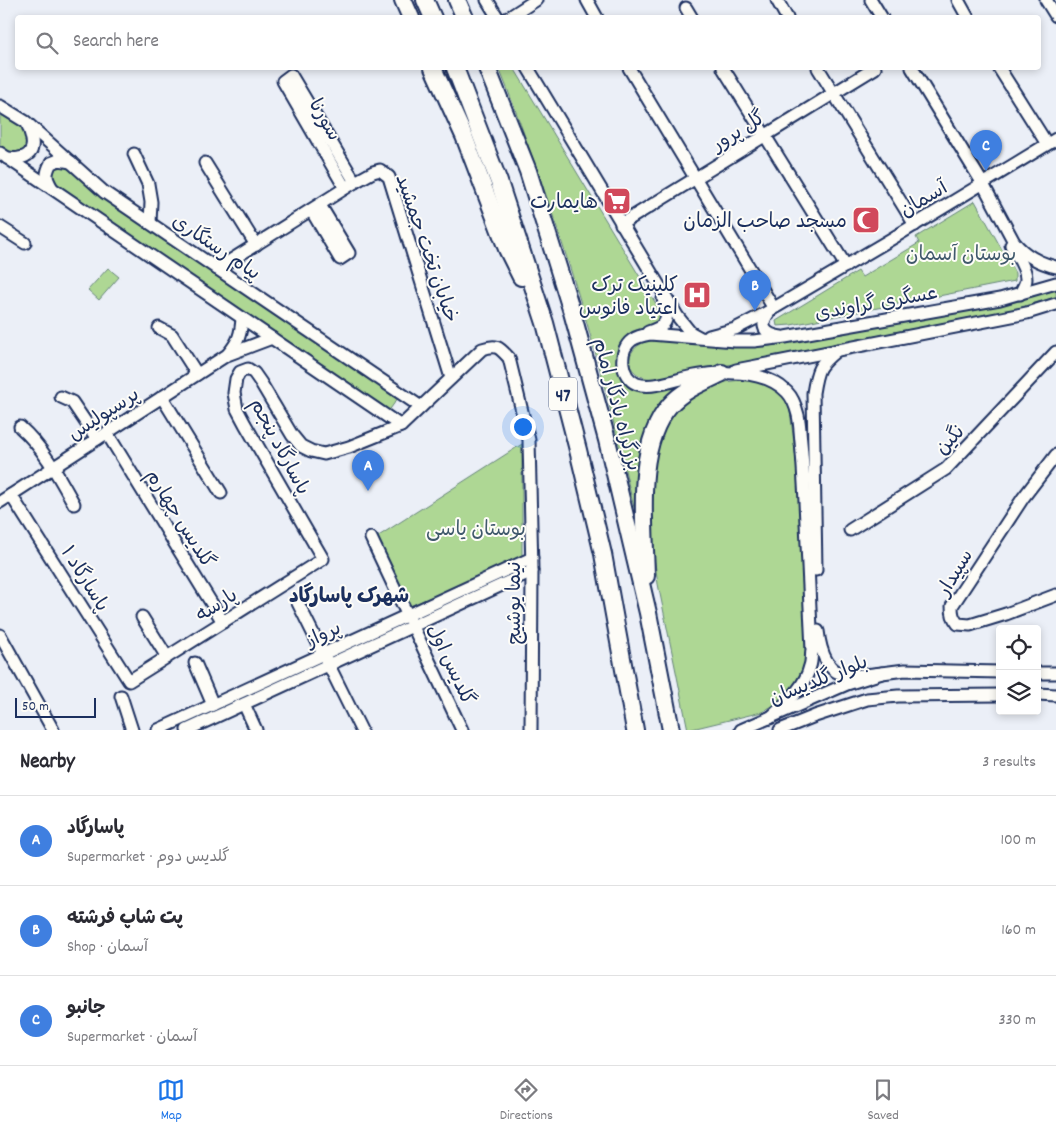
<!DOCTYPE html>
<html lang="en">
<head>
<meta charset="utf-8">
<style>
  :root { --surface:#fff; --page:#f2f2f3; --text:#2b2b33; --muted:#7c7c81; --line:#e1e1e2; --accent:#1a73e8 }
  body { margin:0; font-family:Dekko,"Playpen Sans Arabic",sans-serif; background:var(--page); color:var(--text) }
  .controls { position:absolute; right:15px; bottom:15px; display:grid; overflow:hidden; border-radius:5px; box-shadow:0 2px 8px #0003 }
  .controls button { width:45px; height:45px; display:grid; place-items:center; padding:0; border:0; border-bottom:1px solid var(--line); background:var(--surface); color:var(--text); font:25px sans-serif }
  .scale { position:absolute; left:15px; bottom:12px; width:81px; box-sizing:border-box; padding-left:5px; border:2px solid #1b2f5e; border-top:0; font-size:14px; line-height:18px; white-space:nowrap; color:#1b2f5e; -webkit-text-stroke:4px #fdfcf7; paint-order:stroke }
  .you { position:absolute; left:522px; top:426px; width:18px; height:18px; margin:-12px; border:4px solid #fff; border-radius:50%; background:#1a73e8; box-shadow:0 0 0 8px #1a73e833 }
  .badge { display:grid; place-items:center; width:32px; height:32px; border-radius:50%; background:var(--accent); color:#fff; font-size:16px; font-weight:700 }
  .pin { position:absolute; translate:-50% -41px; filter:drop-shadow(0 1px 2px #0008) }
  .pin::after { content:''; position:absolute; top:26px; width:18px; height:15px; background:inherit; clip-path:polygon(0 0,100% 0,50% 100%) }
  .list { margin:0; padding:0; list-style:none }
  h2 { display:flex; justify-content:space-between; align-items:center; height:65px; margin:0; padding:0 20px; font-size:21px }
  h2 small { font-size:16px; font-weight:400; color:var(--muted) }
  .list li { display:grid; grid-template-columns:32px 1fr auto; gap:15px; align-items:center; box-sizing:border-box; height:90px; padding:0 20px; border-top:1px solid var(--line) }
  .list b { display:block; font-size:19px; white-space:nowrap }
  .list p { margin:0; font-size:16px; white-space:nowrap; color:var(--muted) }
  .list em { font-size:16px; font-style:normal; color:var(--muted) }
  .icon { flex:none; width:28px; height:28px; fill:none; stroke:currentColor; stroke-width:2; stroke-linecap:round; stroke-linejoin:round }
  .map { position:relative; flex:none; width:1056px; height:730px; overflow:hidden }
  .search { position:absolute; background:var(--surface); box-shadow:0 2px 8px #0003; left:15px; right:15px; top:15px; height:55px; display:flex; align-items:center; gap:12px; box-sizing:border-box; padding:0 18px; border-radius:5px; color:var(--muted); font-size:19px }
  .sheet { height:335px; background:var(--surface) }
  nav { display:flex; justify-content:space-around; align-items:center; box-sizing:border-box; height:70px; border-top:1px solid var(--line); background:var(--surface); font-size:14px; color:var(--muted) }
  nav a { display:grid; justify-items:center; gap:2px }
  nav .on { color:var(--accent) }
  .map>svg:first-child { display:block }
</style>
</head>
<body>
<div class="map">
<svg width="1056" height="730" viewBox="0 0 1056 730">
  <rect width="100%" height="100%" fill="#ebeff7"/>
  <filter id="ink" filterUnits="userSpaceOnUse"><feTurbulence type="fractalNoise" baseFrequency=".02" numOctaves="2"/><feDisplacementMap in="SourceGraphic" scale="10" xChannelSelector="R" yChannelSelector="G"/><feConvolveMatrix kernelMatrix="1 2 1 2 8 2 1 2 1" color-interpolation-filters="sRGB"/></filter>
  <g filter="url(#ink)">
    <g fill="#aed794" stroke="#648379">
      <path d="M499,68H514L661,312V319L656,326C648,328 636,328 630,333C609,352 615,388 644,392C657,394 666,387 678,384C686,382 695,381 704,380L666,402L637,520C625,471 614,422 601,373C581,300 558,227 532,156C521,126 511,97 499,68Z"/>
      <polygon points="0,112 23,126 28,146 22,152 7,153 0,148"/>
      <path d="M58,165L68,166L398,398L388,412L59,187C54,180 48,170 58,165Z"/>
      <polygon points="975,201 1015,273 1015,281 791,325 777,326 776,321 858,271 862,277 919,243 916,237"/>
      <polygon points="108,268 119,277 99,300 88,290"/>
      <path d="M1056,290V297L1014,309L656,379C621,379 621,344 654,340L764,347L1012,302Z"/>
      <path d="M748,379C770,385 782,387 790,411L799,484L805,605V657L804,668L800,677L792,689L779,702L762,712L688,730L658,584L654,556L651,499L652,473L660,433L684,399L711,386L725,382Z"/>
      <polygon points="522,444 522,559 410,606 377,537"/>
    </g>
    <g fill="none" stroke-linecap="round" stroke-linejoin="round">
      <defs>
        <g id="minor">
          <polyline points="487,0 498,18"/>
          <polyline points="587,0 597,18"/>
          <polyline points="777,0 787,18"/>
          <polyline points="871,0 882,18"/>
          <polyline points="958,0 968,18"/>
          <polyline points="1046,0 1056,16"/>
          <polyline points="686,8 692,18"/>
          <polyline points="508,18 536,0"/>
          <polyline points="528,68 678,317 690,332 699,337"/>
          <polyline points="629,68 773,307"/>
          <polyline points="723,68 846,266"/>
          <polyline points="818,68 915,225"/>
          <path d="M912,68L983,184L1014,242C1025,256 1039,263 1056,267"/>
          <polyline points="999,68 1047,144"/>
          <polyline points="0,106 26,122 104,192 421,407"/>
          <polyline points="0,153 401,426"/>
          <polyline points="134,154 148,184 151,202 150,223"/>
          <path d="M7,158C11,158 16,159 19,158C39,155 32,136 27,123"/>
          <polyline points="205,163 256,245"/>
          <path d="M52,188C46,178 45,174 51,163L59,160L71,162"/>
          <polyline points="345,188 283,81 291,75 355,182"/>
          <polyline points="311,210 340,259 349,253 320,205"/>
          <polyline points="621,224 875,68"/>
          <polyline points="0,227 25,243"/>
          <path d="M1011,245C1016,255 1026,267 1026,279C1026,284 1022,289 1020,294"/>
          <polyline points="217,269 355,182 373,172 380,170 389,177 451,378"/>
          <path d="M770,311C759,325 763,334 781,337"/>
          <polyline points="159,328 172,335 197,374"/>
          <path d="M648,332C669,325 669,320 663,299"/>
          <polyline points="709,336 735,329 764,314 893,238 1056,139"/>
          <path d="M228,354C239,341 241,334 242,318"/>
          <polyline points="736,370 1027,313 1056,304"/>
          <polyline points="61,397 72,402 97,439"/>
          <polyline points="162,397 221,493"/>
          <path d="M20,427C43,447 59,477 74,504"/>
          <polyline points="107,433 223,622"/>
          <path d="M1056,455L1023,498L952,606C952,614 953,618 958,624L970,625L1006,614L1056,595"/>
          <path d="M11,495L129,681L323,559L245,424L237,409L234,393L236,379L240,372L248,369L254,373L261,383L292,435L301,446L311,451L324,454L349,447L401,426L482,349C497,344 499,347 509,358L529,440L532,571L531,730"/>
          <polyline points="0,502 227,355 272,338"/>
          <polyline points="850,530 946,469 1056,352"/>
          <polyline points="371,538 462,730"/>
          <path d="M816,570L813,393C817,368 818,366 837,350"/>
          <polyline points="297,601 361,730"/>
          <polyline points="142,617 167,657"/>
          <path d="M818,631C820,648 825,672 846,675C857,677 870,674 882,673"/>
          <polyline points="0,635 53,730"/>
          <polyline points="195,663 213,705"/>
          <polyline points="1037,673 1056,673"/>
          <polyline points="1037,694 1056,695"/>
          <polyline points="121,696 132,730"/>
          <polyline points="244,704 256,730"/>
          <path d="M770,718C786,703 805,688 810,666C812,661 811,655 812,650C810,601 807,552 805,502C804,482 803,462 801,442C800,433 800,424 798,415C796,407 793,398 787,392C764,368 719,371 689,377C675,380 651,389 637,384C620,377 618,350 632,340C638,336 644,335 650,334L735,341H754L785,337L1000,299L1056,283"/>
          <polyline points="158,730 532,558"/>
          <polyline points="187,730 532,571"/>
          <polyline points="741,730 847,684 882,673 905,670 1000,672"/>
          <polyline points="780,730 815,716 867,699 898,696 1000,695"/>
        </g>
        <g id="highway">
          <polyline points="403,0 411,18"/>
          <polyline points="425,0 433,18"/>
          <polyline points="457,0 465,18"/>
          <polyline points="433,68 464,136 507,249 521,277"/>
          <polyline points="455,68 499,182 545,323 578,450 603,554 635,730"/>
          <polyline points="487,68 528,171 572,312 607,440 648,613 671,730"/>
          <path d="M646,576C645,525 634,446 670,405C683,390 704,382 722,373"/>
        </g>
      </defs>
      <use href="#minor" stroke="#1b2f5e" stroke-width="15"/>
      <use href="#highway" stroke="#1b2f5e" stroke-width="20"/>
      <use href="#minor" stroke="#fdfcf7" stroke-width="11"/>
      <use href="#highway" stroke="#fdfcf7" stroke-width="16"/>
    </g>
  </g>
  <defs>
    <symbol id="supermarket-square" viewBox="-11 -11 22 22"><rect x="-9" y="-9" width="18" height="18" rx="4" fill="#d1495b" stroke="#fdfcf7"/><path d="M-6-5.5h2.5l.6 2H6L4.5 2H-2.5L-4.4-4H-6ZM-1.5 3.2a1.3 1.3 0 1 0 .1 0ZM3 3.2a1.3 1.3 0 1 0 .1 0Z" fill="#fff"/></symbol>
    <symbol id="mosque-square" viewBox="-11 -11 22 22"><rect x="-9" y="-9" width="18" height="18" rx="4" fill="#d1495b" stroke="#fdfcf7"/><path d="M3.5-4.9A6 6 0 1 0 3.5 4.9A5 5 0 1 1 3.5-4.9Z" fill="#fff"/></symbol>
    <symbol id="hospital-square" viewBox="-11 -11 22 22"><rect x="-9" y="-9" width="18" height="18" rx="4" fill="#d1495b" stroke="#fdfcf7"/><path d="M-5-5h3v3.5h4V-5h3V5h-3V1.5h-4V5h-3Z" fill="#fff"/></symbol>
  </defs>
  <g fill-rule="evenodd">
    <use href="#supermarket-square" x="601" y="185" width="32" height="32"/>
    <use href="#mosque-square" x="850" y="204" width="32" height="32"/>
    <use href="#hospital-square" x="681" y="279" width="32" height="32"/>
  </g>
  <g text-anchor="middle" stroke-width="4" stroke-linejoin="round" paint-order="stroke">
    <rect fill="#fdfcf7" stroke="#5f6c8c" stroke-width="1" x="549" y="377.5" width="28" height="33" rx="4"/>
    <g font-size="19" font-weight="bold" fill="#1b2f5e">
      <text x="563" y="401">47</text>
    </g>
    <g font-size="20" fill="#1b2f5e" stroke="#fdfcf7">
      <text transform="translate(326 119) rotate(60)" y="7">سورنا</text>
      <text transform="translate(738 130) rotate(-32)" y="7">گل پرور</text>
      <text transform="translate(923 198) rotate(-31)" y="7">آسمان</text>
      <text transform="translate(217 246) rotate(34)" y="7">پیام رستگاری</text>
      <text transform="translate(428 248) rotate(71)" y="7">خیابان تخت جمشید</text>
      <text transform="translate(876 302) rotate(-10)" y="7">عسگری گراوندی</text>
      <text transform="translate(618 404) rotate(75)" y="7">بزرگراه یادگار امام</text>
      <text transform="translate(103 413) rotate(-33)" y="7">پرسپولیس</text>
      <text transform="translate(949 439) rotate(-46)" y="7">نگین</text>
      <text transform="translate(281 446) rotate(62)" y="7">پاسارگاد پنجم</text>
      <text transform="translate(181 518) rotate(58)" y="7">گلدیس چهارم</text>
      <text transform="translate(954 572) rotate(-59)" y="7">سپیدار</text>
      <text transform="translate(86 578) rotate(58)" y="7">پاسارگاد ۱</text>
      <text transform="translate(513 603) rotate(-90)" y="7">نیما یوشیج</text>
      <text transform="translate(216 604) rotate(-32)" y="7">پارسه</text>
      <text transform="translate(323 633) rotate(-25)" y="7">پرواز</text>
      <text transform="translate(452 664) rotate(65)" y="7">گلدیس اول</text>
      <text transform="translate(818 679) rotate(-22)" y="7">بلوار گلدیسان</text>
    </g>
    <g font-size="20" fill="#1b2f5e" stroke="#fdfcf7" text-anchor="end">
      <text x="598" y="208">هایمارت</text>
      <text x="847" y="227">مسجد صاحب الزمان</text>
      <text x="678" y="291">کلینیک ترک<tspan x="678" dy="23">اعتیاد فانوس</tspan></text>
    </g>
    <g font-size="20" fill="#40596c" stroke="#fdfcf7">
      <text x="961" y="260">بوستان آسمان</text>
      <text x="476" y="535">بوستان یاسی</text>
    </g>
    <g font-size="21" font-weight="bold" fill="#1b2f5e" stroke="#fdfcf7">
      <text x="349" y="602">شهرک پاسارگاد</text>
    </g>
  </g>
</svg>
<div class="controls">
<button><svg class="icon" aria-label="locate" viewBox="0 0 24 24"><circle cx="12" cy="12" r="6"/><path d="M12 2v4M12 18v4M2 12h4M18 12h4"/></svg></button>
<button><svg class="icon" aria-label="layers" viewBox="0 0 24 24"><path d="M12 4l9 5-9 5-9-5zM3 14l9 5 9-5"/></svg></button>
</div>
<div class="scale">50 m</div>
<div class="you"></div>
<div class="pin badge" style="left:368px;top:491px;background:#3f7fe0">A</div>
<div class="pin badge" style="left:755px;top:311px;background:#3f7fe0">B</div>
<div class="pin badge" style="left:986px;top:171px;background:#3f7fe0">C</div>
<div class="search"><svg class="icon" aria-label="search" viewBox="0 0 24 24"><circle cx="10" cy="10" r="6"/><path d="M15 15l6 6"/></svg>Search here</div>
</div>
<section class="sheet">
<h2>Nearby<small>3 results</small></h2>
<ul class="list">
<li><span class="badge" style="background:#3f7fe0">A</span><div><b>پاسارگاد</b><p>Supermarket · گلدیس دوم</p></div><em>100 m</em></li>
<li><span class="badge" style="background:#3f7fe0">B</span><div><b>پت شاپ فرشته</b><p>Shop · آسمان</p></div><em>160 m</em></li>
<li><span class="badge" style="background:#3f7fe0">C</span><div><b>جانبو</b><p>Supermarket · آسمان</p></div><em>330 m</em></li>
</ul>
</section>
<nav>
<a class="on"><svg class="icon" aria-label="map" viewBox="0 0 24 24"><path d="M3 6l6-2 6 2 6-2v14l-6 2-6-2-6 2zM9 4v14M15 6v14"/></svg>Map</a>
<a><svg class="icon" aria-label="directions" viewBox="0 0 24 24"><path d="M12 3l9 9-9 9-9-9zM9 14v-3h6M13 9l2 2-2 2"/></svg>Directions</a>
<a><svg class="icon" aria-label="saved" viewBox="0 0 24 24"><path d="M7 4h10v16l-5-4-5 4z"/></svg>Saved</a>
</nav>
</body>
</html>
